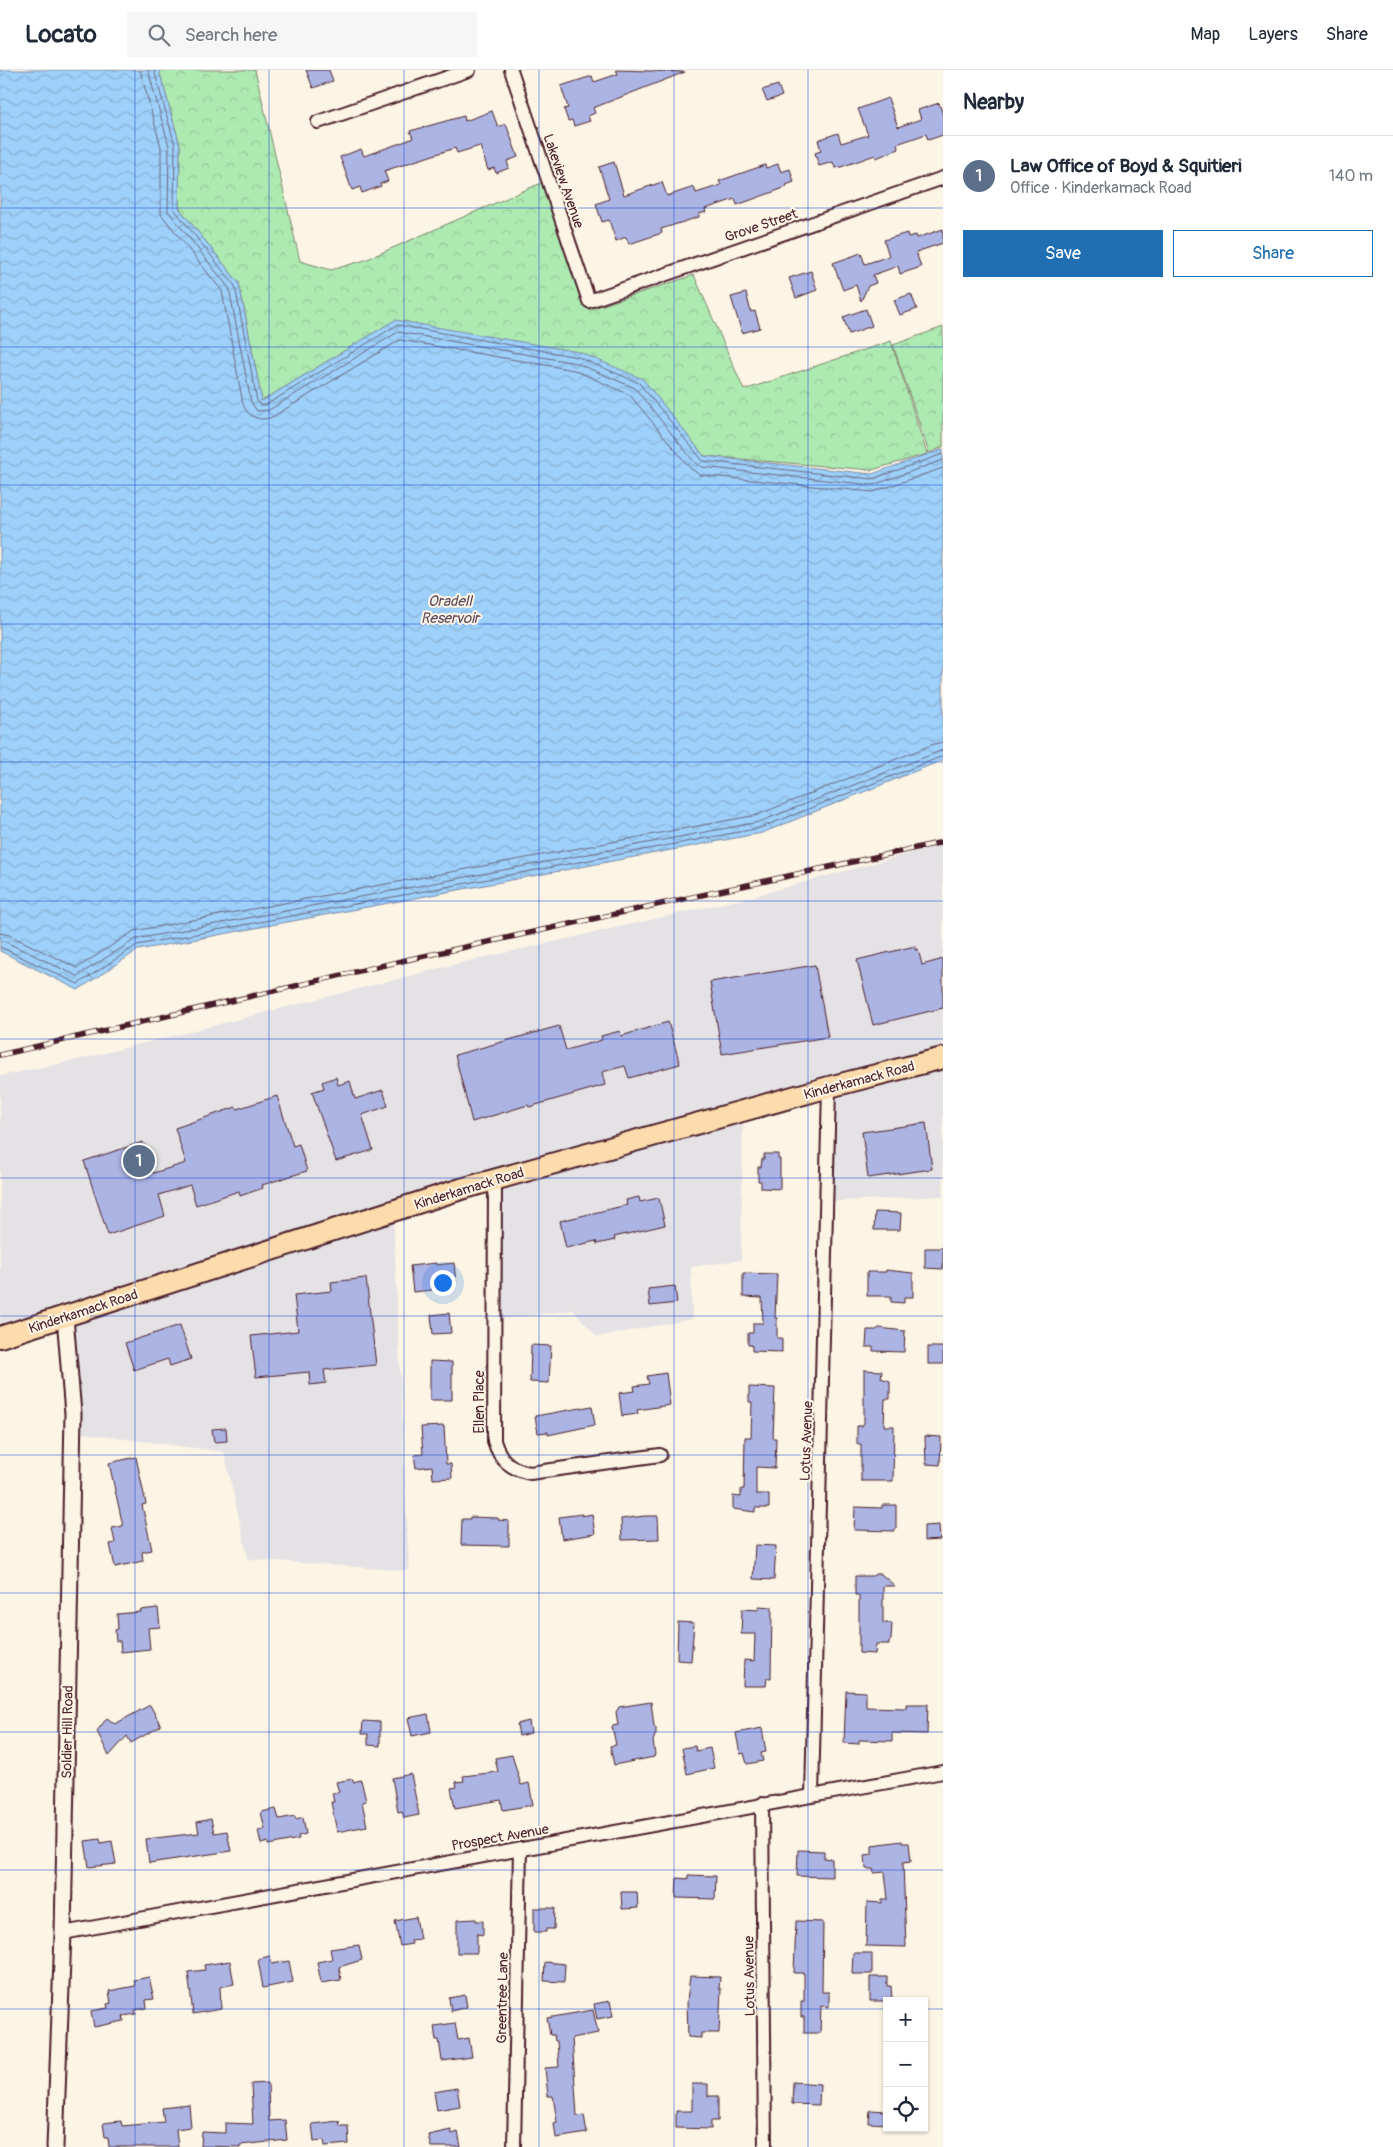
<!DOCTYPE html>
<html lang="en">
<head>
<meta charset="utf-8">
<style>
  :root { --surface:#fff; --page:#f6f6f7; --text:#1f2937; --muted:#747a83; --line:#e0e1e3; --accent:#1f6fb2 }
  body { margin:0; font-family:Pangolin,sans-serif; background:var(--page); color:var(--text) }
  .controls { position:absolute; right:15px; bottom:15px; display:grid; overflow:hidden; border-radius:0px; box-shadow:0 1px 4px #0004 }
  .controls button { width:45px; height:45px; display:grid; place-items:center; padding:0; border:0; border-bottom:1px solid var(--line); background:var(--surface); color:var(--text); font:25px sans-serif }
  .you { position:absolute; left:442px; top:1212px; width:18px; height:18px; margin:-12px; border:4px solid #fff; border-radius:50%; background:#1a73e8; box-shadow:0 0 0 8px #1a73e833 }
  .badge { display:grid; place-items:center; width:32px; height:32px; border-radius:50%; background:var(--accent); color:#fff; font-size:16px; font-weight:700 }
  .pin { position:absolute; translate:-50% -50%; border:2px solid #fff; box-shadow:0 1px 5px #0006 }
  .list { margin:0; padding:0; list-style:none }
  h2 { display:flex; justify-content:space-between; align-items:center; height:65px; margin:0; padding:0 20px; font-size:21px }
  h2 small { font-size:16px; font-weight:400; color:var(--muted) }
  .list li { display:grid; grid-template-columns:32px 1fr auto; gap:15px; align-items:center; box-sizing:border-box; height:80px; padding:0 20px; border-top:1px solid var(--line) }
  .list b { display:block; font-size:19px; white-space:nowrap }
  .list p { margin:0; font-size:16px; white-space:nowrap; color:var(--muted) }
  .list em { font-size:16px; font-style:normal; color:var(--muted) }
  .actions { display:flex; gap:10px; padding:15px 20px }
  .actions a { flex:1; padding:11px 0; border:1px solid var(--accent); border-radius:0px; text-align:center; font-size:18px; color:var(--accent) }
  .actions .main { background:var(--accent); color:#fff }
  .icon { flex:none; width:28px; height:28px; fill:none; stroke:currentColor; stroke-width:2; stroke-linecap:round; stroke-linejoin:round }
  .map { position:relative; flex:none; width:943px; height:2077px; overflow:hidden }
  header { display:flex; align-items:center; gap:30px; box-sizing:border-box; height:70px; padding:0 25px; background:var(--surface); border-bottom:1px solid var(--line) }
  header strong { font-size:24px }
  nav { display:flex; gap:28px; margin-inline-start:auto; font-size:18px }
  .search { width:350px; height:45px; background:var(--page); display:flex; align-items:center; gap:12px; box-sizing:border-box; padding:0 18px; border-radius:0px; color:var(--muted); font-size:19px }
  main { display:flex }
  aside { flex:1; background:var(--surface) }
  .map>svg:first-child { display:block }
</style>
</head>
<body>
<header>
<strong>Locato</strong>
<div class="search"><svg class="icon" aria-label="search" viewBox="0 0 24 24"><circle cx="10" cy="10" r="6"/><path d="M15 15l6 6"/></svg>Search here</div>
<nav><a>Map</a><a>Layers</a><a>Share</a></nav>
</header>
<main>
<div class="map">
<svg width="943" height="2077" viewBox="0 0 943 2077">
  <defs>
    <pattern id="forest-crowns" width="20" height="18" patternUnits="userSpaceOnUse" patternTransform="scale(1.25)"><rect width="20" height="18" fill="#adeab1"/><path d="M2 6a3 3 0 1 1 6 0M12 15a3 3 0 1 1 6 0" fill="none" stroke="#96c898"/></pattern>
    <pattern id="water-waves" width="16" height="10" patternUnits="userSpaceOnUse" patternTransform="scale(1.25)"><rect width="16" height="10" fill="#9dd0fa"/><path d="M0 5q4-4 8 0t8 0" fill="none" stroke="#89b2d6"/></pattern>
  </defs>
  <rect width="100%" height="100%" fill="#fcf5e5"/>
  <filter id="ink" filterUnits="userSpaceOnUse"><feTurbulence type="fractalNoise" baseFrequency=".02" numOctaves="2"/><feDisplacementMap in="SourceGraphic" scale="10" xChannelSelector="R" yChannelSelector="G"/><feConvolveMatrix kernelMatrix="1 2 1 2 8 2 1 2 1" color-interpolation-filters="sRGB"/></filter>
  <g filter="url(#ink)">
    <polygon fill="#e4e2e5" points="943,774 943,1126 826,1132 829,1017 743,1041 741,1190 691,1197 692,1249 597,1267 573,1240 494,1250 495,1109 393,1141 409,1501 248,1489 224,1382 73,1362 65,1247 0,1267 0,1006 81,989 464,892 751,827"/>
    <g fill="url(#forest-crowns)" stroke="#7c846e">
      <polygon points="159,0 255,0 300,191 331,200 365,190 548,110 589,231 588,240 694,205 744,320 891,271 927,384 872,400 704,386 642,309 395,250 262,331 239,213 179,138 180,75"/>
      <polygon points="943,257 943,377 929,383 893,275"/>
    </g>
    <polygon fill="url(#water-waves)" stroke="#7c89a7" points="0,0 159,0 180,75 179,138 239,213 262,331 395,250 579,282 643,309 704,386 872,404 943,379 943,690 762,763 138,880 78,920 0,881"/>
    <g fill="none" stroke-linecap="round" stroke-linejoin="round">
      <g stroke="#6b667e" stroke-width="1">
        <path d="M140,0L161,77V144L222,221L243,334C248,347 259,352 272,347L400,270L574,300L630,325L690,398L700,405L873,422L943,398"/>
        <polyline points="148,0 169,76 168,141 229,218 251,332 257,341 269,340 398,262 576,293 635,318 695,393 702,397 873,415 943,390"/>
        <polyline points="154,0 175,75 174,139 235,216 257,331 260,335 266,335 397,255 578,287 639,313 703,391 872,409 943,384"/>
        <polyline points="0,863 9,865 77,898 134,861 757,745 934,674 943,672"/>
        <polyline points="0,871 6,872 77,906 136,869 759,752 943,680"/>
        <polyline points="0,877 78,914 137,875 760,758 943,686"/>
      </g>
    </g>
    <g fill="#acb4e4" stroke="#4a1f2b">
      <polygon points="306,0 329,0 333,11 313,18"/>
      <polygon points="616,0 685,2 593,38 595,43 588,46 590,51 574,56 572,50 568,51 564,39 568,38 561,16 592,6 594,12 618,4"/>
      <polygon points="778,15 782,26 767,31 762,20"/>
      <polygon points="888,28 898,57 921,49 918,40 939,33 943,45 943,65 928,70 926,64 897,74 899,79 876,88 875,85 841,97 835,98 833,92 819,96 815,83 821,81 818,70 838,63 841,73 868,65 858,39"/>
      <polygon points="492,41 498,57 506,54 518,87 507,91 509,98 496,103 494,98 488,100 480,76 457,83 455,78 384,101 388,111 380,114 381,116 362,123 360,117 352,120 340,87 361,79 364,86 406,71 413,68 410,61 464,46 465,51"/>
      <polygon points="614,92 624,125 662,112 667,126 694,117 696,123 721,115 719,111 765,95 766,98 778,94 781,102 790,99 794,112 786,115 787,117 737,135 735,129 705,139 706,142 699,144 699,147 661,159 662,163 629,174 626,167 616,171 609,150 602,152 596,134 609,129 599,97"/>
      <polygon points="943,159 943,173 916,182 921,197 900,204 898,196 873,205 876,213 868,216 861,231 856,215 843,220 833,193 861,183 865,194 889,186 884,170 907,163 908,167 916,165 917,168"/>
      <polygon points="811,201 817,220 796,228 789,208"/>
      <polygon points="746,223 751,242 755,241 760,258 742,263 731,227"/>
      <polygon points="911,224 917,239 900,245 894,230"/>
      <polygon points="866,239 872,256 849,264 843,247"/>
      <polygon points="915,876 915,880 918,879 922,895 943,889 943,938 873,955 857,890"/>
      <polygon points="815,895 828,967 722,984 710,912"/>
      <polygon points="668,952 680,994 629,1008 625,996 602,1002 605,1015 529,1037 528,1035 472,1052 455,985 559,956 566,980 602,970 601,966 620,961 621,966"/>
      <polygon points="336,1007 338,1015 350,1011 355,1029 383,1020 388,1036 362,1045 373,1080 336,1091 312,1022 324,1018 322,1012"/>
      <polygon points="277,1026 293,1076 299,1074 307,1101 262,1115 263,1118 240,1126 239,1121 196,1135 190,1115 159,1125 165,1146 108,1165 84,1091 143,1072 153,1103 186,1093 175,1058 236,1037 237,1039"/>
      <polygon points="926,1053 932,1099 868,1108 862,1062"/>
      <polygon points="764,1084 778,1084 778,1089 780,1089 780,1119 761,1118 761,1111 758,1111 758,1097 761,1097 762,1089 764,1089"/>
      <polygon points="639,1127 640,1132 659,1128 665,1155 614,1167 615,1170 597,1174 596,1171 566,1178 560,1151 627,1135 626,1130"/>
      <polygon points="875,1142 901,1143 900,1160 874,1160"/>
      <polygon points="925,1178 943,1178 943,1199 925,1198"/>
      <polygon points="436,1193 436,1195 454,1193 456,1213 432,1216 432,1220 413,1222 410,1196"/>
      <polygon points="886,1200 913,1203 913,1227 904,1227 904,1233 891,1232 891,1226 867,1226 867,1202 886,1202"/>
      <polygon points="743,1203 777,1204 775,1248 777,1248 777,1268 782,1268 782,1282 752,1281 752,1275 748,1275 748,1263 753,1263 753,1253 763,1253 762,1228 743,1227"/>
      <polygon points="366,1208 376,1295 324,1300 326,1313 310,1315 309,1302 256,1307 251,1266 298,1261 294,1225 332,1221 331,1212"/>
      <polygon points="675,1216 677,1233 650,1236 648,1219"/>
      <polygon points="449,1243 451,1263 433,1264 431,1245"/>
      <polygon points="180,1255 191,1289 170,1296 168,1289 134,1300 125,1273"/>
      <polygon points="879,1258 905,1261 904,1282 873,1281 873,1277 866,1277 867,1260 876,1260"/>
      <polygon points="531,1275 551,1276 549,1313 530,1312"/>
      <rect x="928" y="1277" width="15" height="17"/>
      <polygon points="430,1291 452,1292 452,1330 430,1330"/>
      <polygon points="864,1300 882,1301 881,1308 890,1311 890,1329 885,1329 884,1356 894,1356 893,1411 861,1411 861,1374 857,1374 857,1356 862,1356 864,1353"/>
      <polygon points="666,1303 670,1335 637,1340 638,1344 622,1346 619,1323 635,1321 634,1316 649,1314 647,1306"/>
      <polygon points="749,1317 775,1318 773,1368 776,1368 775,1398 756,1397 756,1424 769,1424 769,1438 755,1438 755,1442 733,1439 733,1426 741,1427 741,1419 744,1419 745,1367 751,1367 752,1332 749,1332"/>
      <polygon points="592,1336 595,1355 548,1365 548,1362 538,1363 535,1346"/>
      <polygon points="444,1356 446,1394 451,1394 452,1408 433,1409 432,1396 416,1398 414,1385 423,1384 421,1357"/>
      <polygon points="226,1358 227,1371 214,1372 212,1359"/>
      <polygon points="925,1366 941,1367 940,1395 926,1394"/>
      <polygon points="136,1387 146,1434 142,1435 152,1480 142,1482 143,1491 115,1497 110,1474 115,1473 112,1458 123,1456 109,1393"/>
      <polygon points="882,1435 896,1435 896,1458 894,1461 854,1460 855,1437 882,1438"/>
      <polygon points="582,1444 582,1446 592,1444 595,1464 562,1469 559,1447"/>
      <polygon points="645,1446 658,1446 659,1469 622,1470 621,1449"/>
      <polygon points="470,1447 498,1448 498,1450 509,1451 509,1476 461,1475 462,1449 470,1449"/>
      <polygon points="939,1455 940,1470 924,1471 924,1456"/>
      <polygon points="755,1475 776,1476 774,1510 753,1509"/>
      <polygon points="875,1504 881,1504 895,1516 883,1516 883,1553 892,1553 891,1570 889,1571 889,1574 876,1574 875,1584 859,1583 859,1525 855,1525 855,1506 873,1506"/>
      <polygon points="759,1536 772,1537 771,1608 767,1608 766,1616 743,1616 744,1590 754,1591 755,1564 741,1564 742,1539 759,1540"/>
      <polygon points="158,1538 160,1557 148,1558 150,1579 121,1582 120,1571 116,1571 115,1560 118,1559 117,1544 141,1542 140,1540"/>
      <polygon points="678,1552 694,1553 691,1591 677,1590"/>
      <polygon points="846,1621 866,1622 866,1637 906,1638 906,1634 928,1634 927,1664 892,1663 892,1671 859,1670 859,1674 844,1673"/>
      <polygon points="651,1632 654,1656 656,1658 656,1663 653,1671 655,1684 654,1687 614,1695 610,1676 616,1675 612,1656 618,1655 616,1642 619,1637"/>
      <polygon points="150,1635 161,1656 131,1673 127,1666 109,1686 97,1661 107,1648 115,1654"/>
      <polygon points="428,1644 431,1662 412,1666 408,1648"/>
      <polygon points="363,1651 380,1652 380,1676 368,1675 368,1664 362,1664"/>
      <polygon points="529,1651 531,1663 519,1666 517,1654"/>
      <polygon points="762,1658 766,1682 761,1683 763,1691 747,1694 744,1683 740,1684 736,1663"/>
      <polygon points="695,1676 696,1681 710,1678 714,1698 687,1704 682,1678"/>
      <polygon points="512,1685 521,1715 529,1713 533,1735 503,1740 501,1730 455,1738 451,1718 457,1717 456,1712 464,1711 463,1706 498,1702 495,1688"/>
      <polygon points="411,1704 419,1745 404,1748 402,1741 398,1742 392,1708"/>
      <polygon points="353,1709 353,1712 361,1710 366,1731 362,1732 367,1756 337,1762 331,1732 334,1732 332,1723 339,1722 336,1712"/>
      <polygon points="276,1739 279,1749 295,1746 296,1749 303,1747 306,1764 298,1766 299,1769 268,1775 268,1772 261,1774 258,1760 265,1759 261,1742"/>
      <polygon points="211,1749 214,1763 227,1761 231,1781 149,1793 146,1769 199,1763 197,1752"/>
      <polygon points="100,1769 101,1773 112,1771 116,1794 89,1797 85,1771"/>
      <polygon points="902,1771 902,1773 909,1773 911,1791 903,1792 906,1877 866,1876 867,1832 882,1833 882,1829 888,1829 885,1802 874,1803 873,1799 866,1799 865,1785 872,1784 872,1775"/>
      <polygon points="798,1780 824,1781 824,1788 832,1789 832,1807 797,1806"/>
      <polygon points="688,1805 716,1806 715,1829 676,1828 677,1808 688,1809"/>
      <polygon points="621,1822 637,1822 638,1838 622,1839"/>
      <polygon points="534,1838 555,1838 554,1859 546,1859 546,1862 534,1862"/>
      <polygon points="416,1847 420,1869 411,1870 412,1874 400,1876 395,1851"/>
      <polygon points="476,1849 476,1851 483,1851 483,1865 477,1864 477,1883 457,1883 457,1850"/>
      <polygon points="796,1851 823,1852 822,1922 829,1922 829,1937 821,1936 820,1963 804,1963 804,1947 801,1947 801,1931 804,1931 804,1903 794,1903"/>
      <polygon points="359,1875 362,1890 339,1897 341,1910 321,1913 317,1892 332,1889 330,1879"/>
      <polygon points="853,1883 872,1883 872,1904 852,1904"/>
      <polygon points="270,1886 272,1894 289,1891 293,1912 263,1918 258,1889"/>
      <polygon points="230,1891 234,1914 220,1917 221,1939 193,1944 188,1902 205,1900 204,1895"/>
      <polygon points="545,1892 565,1894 564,1912 544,1911"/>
      <polygon points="690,1906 720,1907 719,1919 721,1919 719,1963 701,1963 701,1968 688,1967 687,1931"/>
      <polygon points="149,1907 154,1929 146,1930 147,1938 135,1940 136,1944 123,1946 124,1951 94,1957 91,1941 108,1938 107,1934 111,1933 109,1921 135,1916 134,1910"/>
      <polygon points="870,1907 887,1907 887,1916 891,1916 892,1931 870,1931"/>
      <polygon points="465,1925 467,1937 451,1941 449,1928"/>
      <polygon points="610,1931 613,1946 597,1949 594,1934"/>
      <polygon points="593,1940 598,1963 572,1968 577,2046 584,2045 587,2063 556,2068 554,2053 557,2052 553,2026 548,2026 545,1998 559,1997 557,1971 555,1971 554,1965 550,1965 547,1948"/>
      <polygon points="455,1953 458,1970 469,1968 472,1987 442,1991 439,1970 436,1970 434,1956"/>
      <polygon points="793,2012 820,2014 819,2035 792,2034"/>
      <polygon points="268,2013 269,2051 285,2050 287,2070 240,2075 240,2077 201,2076 202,2062 225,2063 225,2053 253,2054 251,2014"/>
      <polygon points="692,2014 708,2014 708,2026 718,2026 718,2051 711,2051 711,2059 676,2058 676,2041 692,2041"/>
      <polygon points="457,2018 460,2036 437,2040 434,2022"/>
      <polygon points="189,2035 191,2057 176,2059 178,2077 109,2077 108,2067 105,2067 103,2053 121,2051 122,2056 164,2052 162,2038"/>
      <polygon points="870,2040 887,2041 887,2054 869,2053"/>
      <polygon points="339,2051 340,2056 348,2056 349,2074 325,2076 324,2070 314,2071 312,2054"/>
      <polygon points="451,2060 452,2064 458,2062 461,2077 431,2077 428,2065"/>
    </g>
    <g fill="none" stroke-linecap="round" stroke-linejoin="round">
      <defs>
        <g id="minor">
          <polyline points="511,0 589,231 943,108"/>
          <polyline points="318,52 469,0"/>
          <path d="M495,1109L494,1371C500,1390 510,1399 530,1403L660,1385"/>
          <polyline points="812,1726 829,1017"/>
          <polyline points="762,1734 765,2077"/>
          <polyline points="63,1863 943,1702"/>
          <polyline points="514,2077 520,1779"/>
        </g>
        <polyline id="tertiary" points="55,2077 63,1863 73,1344 65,1247"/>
        <polyline id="primary" points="0,1267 461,1119 829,1017 943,988"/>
      </defs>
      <use href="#minor" stroke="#4a1f2b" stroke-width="16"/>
      <use href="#tertiary" stroke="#4a1f2b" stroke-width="19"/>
      <use href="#primary" stroke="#4a1f2b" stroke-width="24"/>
      <use href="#minor" stroke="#fcf5e5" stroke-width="12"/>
      <use href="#tertiary" stroke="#fcf5e5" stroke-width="15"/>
      <use href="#primary" stroke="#fcdcac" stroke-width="20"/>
      <defs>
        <polyline id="rail" points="0,985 406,890 943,772"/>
      </defs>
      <use href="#rail" stroke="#4a1f2b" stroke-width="5.5"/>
      <use href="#rail" stroke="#fcf5e5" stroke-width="4" stroke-dasharray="11" stroke-linecap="butt"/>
    </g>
  </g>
  <path fill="none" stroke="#1d4ed8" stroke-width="1" stroke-opacity="0.55" d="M135,0V2077M269,0V2077M404,0V2077M539,0V2077M674,0V2077M808,0V2077M0,138H943M0,277H943M0,415H943M0,554H943M0,692H943M0,831H943M0,969H943M0,1108H943M0,1246H943M0,1385H943M0,1523H943M0,1662H943M0,1800H943M0,1939H887M924,1939H943"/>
  <g text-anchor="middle" stroke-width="4" stroke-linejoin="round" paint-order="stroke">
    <g font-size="14" fill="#4a1f2b" stroke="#fcf5e5">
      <text transform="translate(564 111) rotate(71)" y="5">Lakeview Avenue</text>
      <text transform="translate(761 155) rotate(-19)" y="5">Grove Street</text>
      <text transform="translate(859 1010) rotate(-15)" y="5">Kinderkamack Road</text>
      <text transform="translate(469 1118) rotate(-17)" y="5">Kinderkamack Road</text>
      <text transform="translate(83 1241) rotate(-18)" y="5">Kinderkamack Road</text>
      <text transform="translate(479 1332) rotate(-90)" y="5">Ellen Place</text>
      <text transform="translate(806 1371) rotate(-88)" y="5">Lotus Avenue</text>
      <text transform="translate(67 1662) rotate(-89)" y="5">Soldier Hill Road</text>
      <text transform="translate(500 1767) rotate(-10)" y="5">Prospect Avenue</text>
      <text transform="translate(749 1906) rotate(-91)" y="5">Lotus Avenue</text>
      <text transform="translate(502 1928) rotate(-89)" y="5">Greentree Lane</text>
    </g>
    <g font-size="15" font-style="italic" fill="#5f4b5f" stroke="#fcf5e5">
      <text x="450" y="536">Oradell<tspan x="450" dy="17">Reservoir</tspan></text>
    </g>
  </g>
</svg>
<div class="controls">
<button>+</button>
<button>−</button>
<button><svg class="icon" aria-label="locate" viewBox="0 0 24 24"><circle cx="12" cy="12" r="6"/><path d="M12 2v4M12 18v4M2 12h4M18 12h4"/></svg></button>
</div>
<div class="you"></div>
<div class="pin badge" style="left:139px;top:1091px;background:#5c6f8a">1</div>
</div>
<aside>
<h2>Nearby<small></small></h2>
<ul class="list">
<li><span class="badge" style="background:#5c6f8a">1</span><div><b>Law Office of Boyd &amp; Squitieri</b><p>Office · Kinderkamack Road</p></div><em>140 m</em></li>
</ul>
<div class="actions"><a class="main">Save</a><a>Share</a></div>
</aside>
</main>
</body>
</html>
